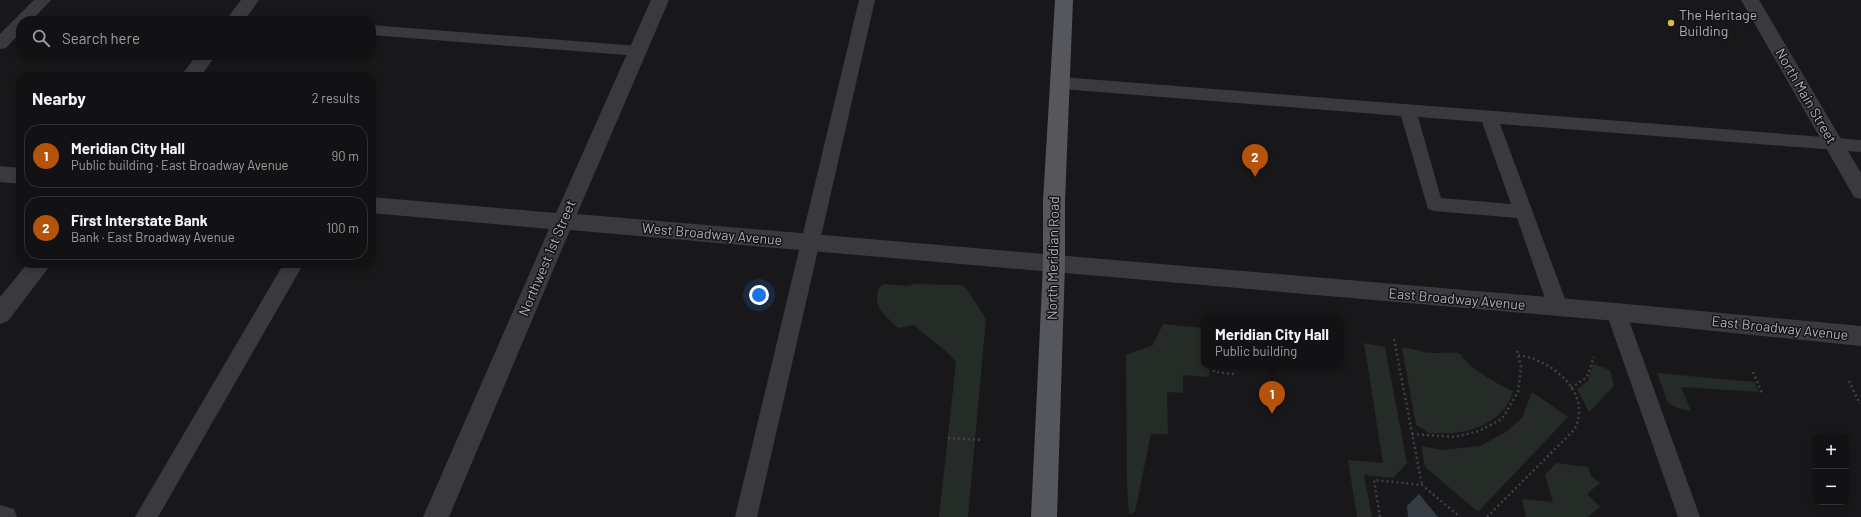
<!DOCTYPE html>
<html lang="en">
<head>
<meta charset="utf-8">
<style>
  :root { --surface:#121214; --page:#1b1b1d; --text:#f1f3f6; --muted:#9c9ea0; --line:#313234; --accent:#b45309 }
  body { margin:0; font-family:Barlow,sans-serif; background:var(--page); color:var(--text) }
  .controls { position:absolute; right:12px; bottom:12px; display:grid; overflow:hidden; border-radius:8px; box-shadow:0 2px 6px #0003 }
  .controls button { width:36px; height:36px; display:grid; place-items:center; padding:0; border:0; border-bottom:1px solid var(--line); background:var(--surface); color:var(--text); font:20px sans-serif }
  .you { position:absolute; left:759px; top:295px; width:14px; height:14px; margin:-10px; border:3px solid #fff; border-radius:50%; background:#1a73e8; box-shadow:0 0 0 6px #1a73e833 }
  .badge { display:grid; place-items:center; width:26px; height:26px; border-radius:50%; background:var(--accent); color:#fff; font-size:13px; font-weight:700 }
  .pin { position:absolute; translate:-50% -33px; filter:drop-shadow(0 1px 2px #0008) }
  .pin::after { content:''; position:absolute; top:21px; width:14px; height:12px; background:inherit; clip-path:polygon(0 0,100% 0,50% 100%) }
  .popup { position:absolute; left:1201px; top:316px; width:142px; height:52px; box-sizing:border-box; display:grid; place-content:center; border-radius:8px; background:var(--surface); filter:drop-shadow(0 1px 3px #0005); font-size:13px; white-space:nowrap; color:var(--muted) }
  .popup b { font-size:15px; color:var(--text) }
  .popup::after { content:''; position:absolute; left:50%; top:100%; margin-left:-8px; border:8px solid transparent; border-top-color:var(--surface) }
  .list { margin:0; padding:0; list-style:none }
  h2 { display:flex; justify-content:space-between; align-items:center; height:52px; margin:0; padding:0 16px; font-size:17px }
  h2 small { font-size:13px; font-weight:400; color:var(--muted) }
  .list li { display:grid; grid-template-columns:26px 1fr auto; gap:12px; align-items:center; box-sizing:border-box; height:64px; margin:0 8px 8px; padding:0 8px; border:1px solid var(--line); border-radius:16px }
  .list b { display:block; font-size:15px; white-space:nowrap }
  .list p { margin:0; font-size:13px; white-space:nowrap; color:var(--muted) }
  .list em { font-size:13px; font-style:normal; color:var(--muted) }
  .icon { flex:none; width:22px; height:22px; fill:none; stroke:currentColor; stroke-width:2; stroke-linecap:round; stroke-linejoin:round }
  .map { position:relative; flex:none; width:1861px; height:517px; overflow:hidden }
  .search { position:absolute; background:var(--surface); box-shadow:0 2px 6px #0003; left:16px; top:16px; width:360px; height:44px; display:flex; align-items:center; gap:10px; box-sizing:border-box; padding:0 14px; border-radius:16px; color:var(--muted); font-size:15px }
  .panel { position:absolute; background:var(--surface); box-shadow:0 2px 6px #0003; left:16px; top:72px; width:360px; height:196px; border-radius:16px }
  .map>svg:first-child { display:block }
</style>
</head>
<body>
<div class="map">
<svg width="1861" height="517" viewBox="0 0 1861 517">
  <rect width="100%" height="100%" fill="#18181a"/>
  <g fill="#252b26">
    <path d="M885,284L907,286L915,284L961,285L966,288L986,319L968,517H939L956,362C944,346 927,339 915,325L898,328C884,314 872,308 879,287Z"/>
    <polygon points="1163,324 1204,328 1204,365 1209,365 1209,377 1183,375 1183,393 1167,392 1168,434 1151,434 1135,512 1129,514 1127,485 1126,355 1153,345"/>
    <polygon points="1364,343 1385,347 1407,463 1393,478 1364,475 1372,517 1357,517 1348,460 1383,463"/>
    <path d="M1402,348C1411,348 1416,350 1424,352C1435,354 1448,352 1459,353C1473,371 1492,381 1513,391C1506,420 1472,434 1445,433C1440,433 1434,434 1429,433C1425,431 1420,427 1416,425Z"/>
    <polygon points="1593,364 1610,370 1614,386 1589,412 1577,389 1588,381"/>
    <polygon points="1657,373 1754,382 1759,392 1681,387 1691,411 1677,408 1668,403"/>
    <polygon points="1532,392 1568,417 1478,512 1425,467 1421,446 1442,450 1480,446 1506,432 1522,418"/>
    <polygon points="1556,463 1588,467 1591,476 1600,483 1587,494 1600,507 1588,517 1526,517 1522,499 1553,502 1545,475"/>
  </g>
  <polygon fill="#353c43" points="1419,494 1438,517 1408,517 1407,506"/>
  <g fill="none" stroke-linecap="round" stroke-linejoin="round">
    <g stroke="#404145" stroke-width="2.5" stroke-dasharray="2 3" stroke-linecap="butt">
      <polyline points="1394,339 1422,485"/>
      <polyline points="1213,365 1214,372 1234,374"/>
      <polyline points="1753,372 1763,395"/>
      <polyline points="1849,381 1860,404"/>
      <polyline points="1571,388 1587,377 1594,357"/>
      <polyline points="1412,434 1455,437 1479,431 1502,419 1518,392 1521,367 1517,350"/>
      <polyline points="948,438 983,440"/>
      <polyline points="1380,517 1374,480 1422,485 1460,517"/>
      <path d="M1487,517L1574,430C1594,393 1551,359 1517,355"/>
    </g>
    <g fill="#3a3a3e" fill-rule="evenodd">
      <polygon points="34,0 51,0 31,21 21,21 21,32 6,48 0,49 0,34"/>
      <polygon points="859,0 875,0 757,517 735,517"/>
      <polygon points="235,15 256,17 258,21 228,21 229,16"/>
      <polygon points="371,25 639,46 645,47 647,51 645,55 639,56 371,35"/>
      <path d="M1061,77L1861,140V152L1500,124L1568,307L1565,313L1558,315L1551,313L1548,307L1517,218L1434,211L1428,209L1401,116L1061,89L1055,87L1053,83L1055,79ZM1418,117L1482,122L1511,204L1441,198Z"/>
      <polygon points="284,263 304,263 158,517 135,517"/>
      <polygon points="1616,304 1623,306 1626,312 1700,517 1678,517 1606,312 1609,306"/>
      <polygon points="0,505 14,509 17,517 0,517"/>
    </g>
    <g fill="#3a3a3e" fill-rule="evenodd">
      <polygon points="241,0 259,0 244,21 225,21"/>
      <polygon points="651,0 669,0 577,214 1616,303 1861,326 1861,346 1616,321 570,230 449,517 423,517 549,229 371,213 371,197 556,213"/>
      <polygon points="197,55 216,55 200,77 180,77"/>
      <polygon points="0,166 21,168 21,184 0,182"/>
      <polygon points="28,263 52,263 8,321 0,324 0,297"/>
    </g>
    <polygon fill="#3a3a3e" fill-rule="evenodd" points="1741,0 1759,0 1861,173 1861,199 1854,197"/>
    <polygon fill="#56575d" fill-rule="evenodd" points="1055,0 1073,0 1065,201 1065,264 1057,517 1031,517 1043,264 1043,201"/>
  </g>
  <circle fill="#dbb74f" stroke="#131315" stroke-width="1.5" cx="1671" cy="23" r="4"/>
  <g text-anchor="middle" stroke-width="3" stroke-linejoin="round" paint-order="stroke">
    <g font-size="14" fill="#acafb8" stroke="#131315" text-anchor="start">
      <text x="1679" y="20">The Heritage<tspan x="1679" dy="16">Building</tspan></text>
    </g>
    <g font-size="14" fill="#acafb8" stroke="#131315">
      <text transform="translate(1806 96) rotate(60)" y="5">North Main Street</text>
      <text transform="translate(712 234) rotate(5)" y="5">West Broadway Avenue</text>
      <text transform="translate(547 258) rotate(-67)" y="5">Northwest 1st Street</text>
      <text transform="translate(1053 258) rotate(-89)" y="5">North Meridian Road</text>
      <text transform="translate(1457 299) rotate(5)" y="5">East Broadway Avenue</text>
      <text transform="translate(1780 328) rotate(6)" y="5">East Broadway Avenue</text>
    </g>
  </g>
</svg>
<div class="controls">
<button>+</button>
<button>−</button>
</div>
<div class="you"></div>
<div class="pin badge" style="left:1272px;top:414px">1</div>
<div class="popup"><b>Meridian City Hall</b>Public building</div>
<div class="pin badge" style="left:1255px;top:177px">2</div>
<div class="search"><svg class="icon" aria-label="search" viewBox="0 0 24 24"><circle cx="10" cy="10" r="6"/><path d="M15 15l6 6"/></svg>Search here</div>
<section class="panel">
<h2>Nearby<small>2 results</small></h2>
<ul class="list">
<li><span class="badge">1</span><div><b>Meridian City Hall</b><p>Public building · East Broadway Avenue</p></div><em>90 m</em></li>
<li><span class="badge">2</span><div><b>First Interstate Bank</b><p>Bank · East Broadway Avenue</p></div><em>100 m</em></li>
</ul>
</section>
</div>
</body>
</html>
